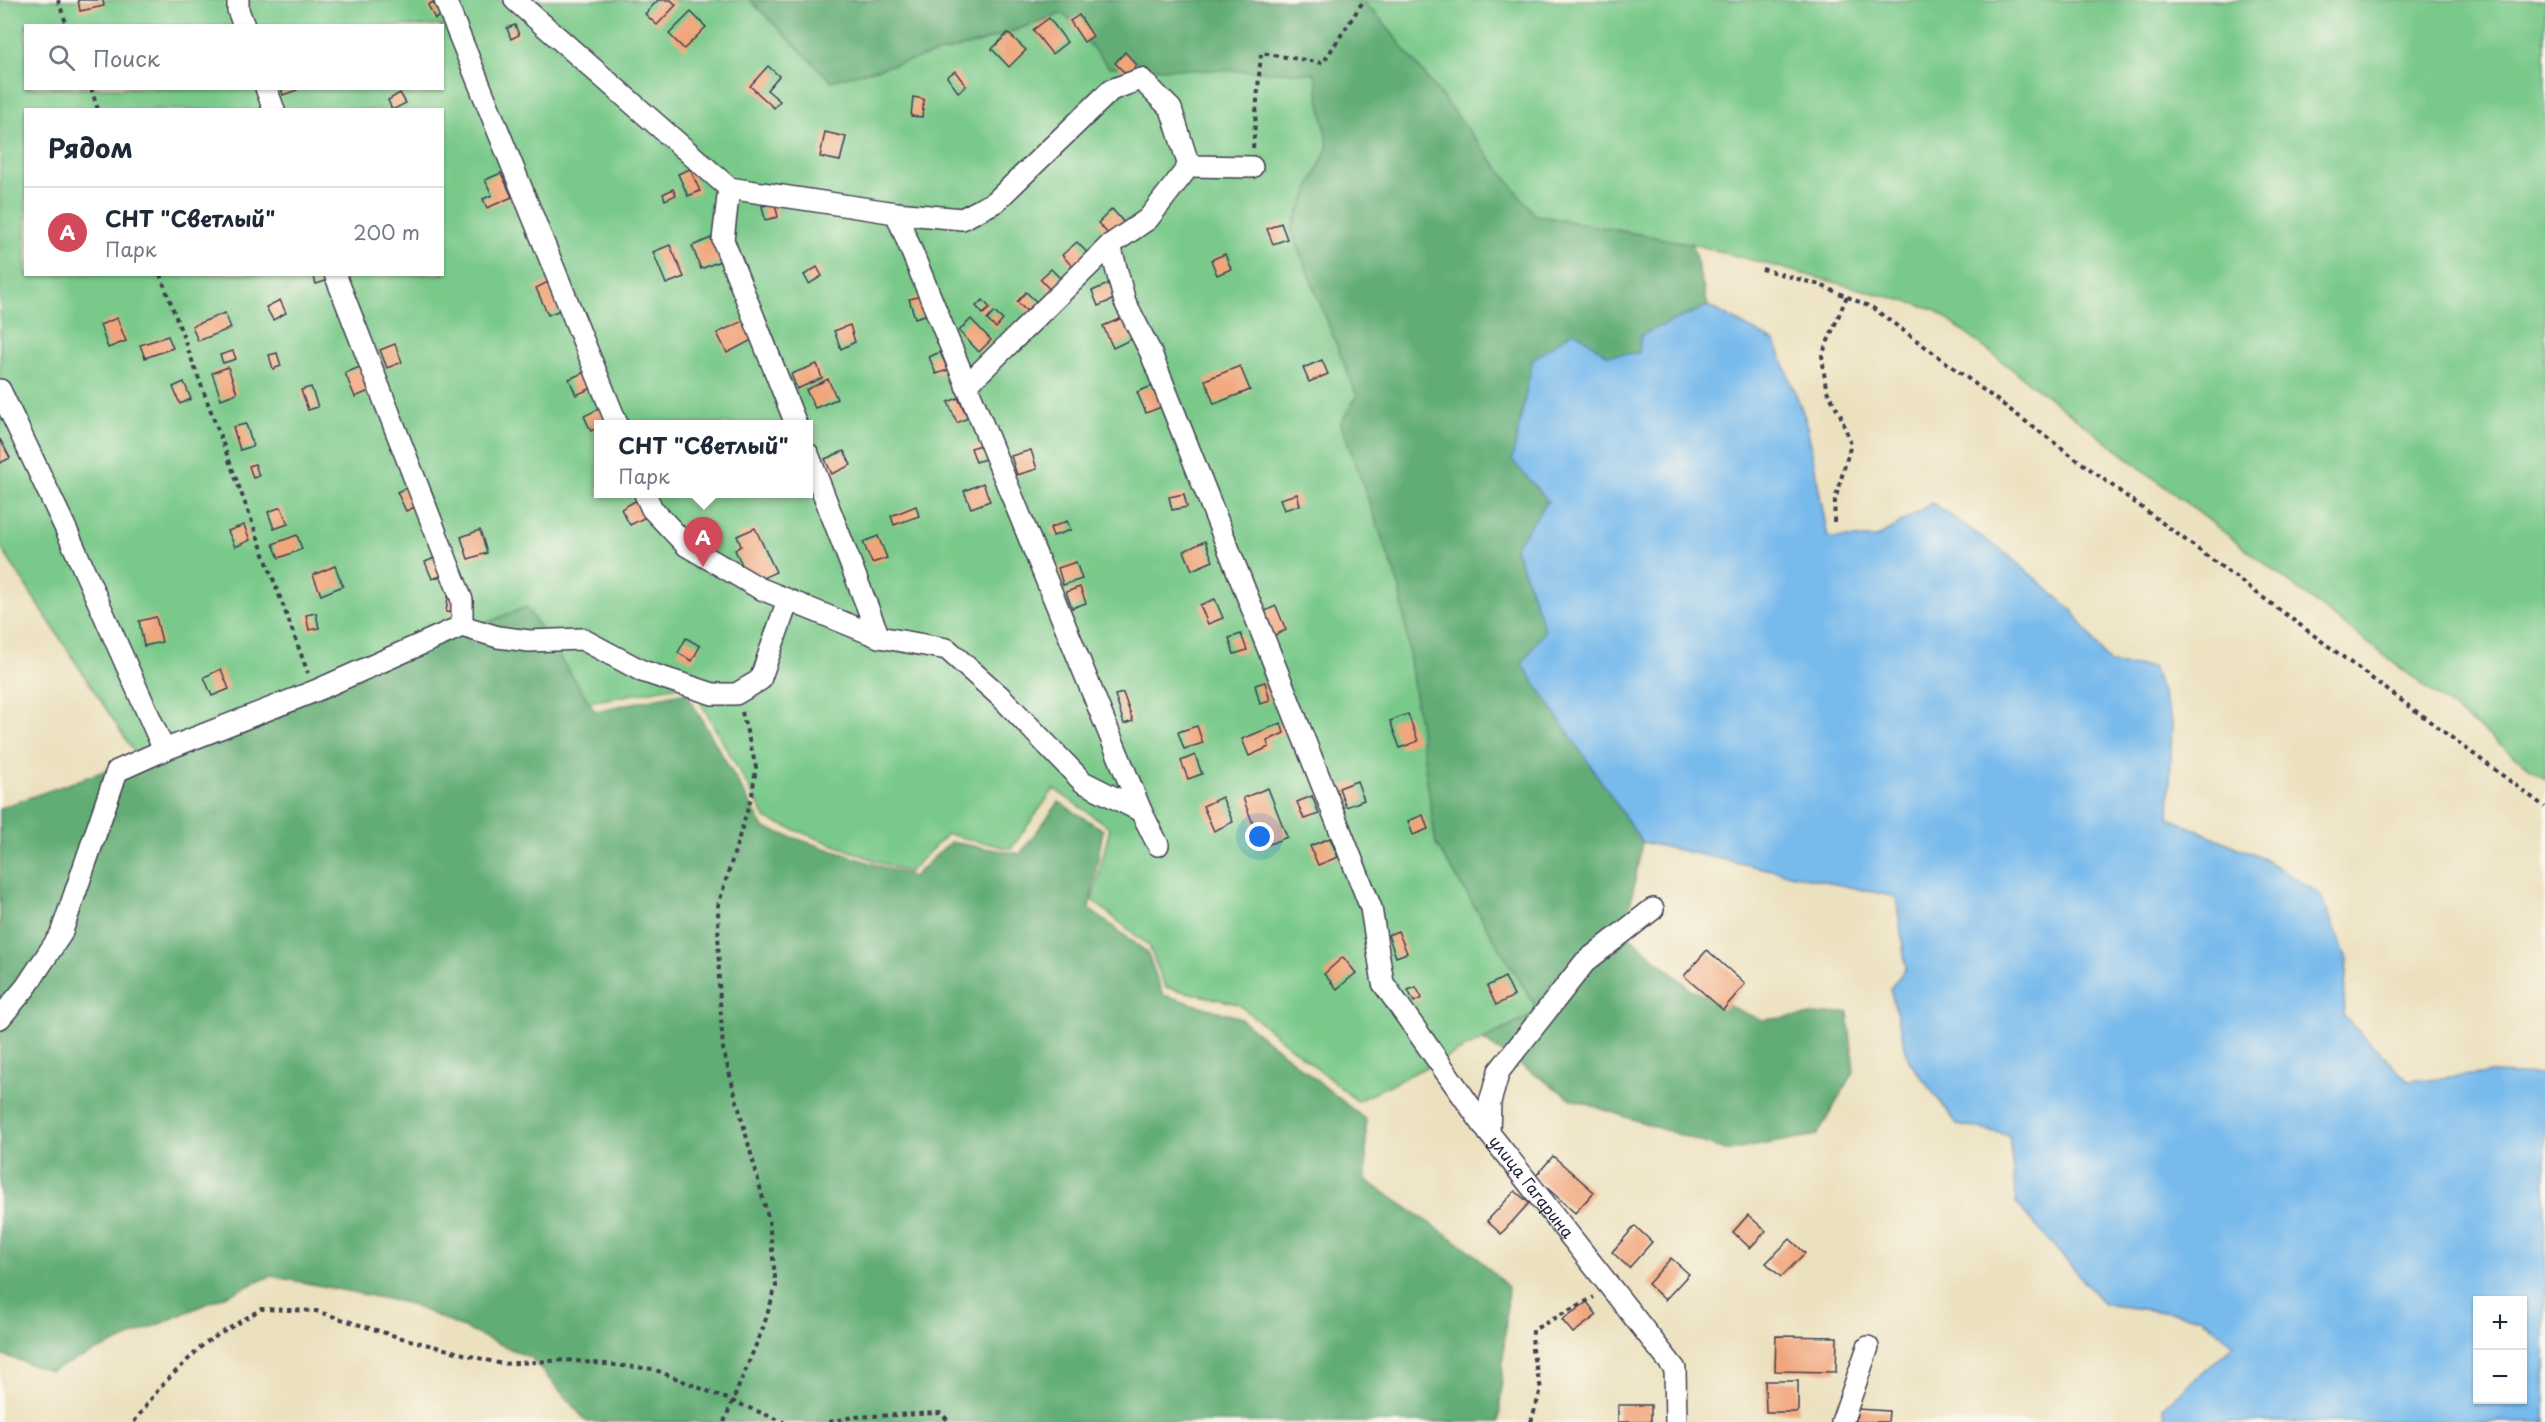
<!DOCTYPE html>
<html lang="ru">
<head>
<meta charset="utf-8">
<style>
  :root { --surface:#fff; --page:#f2f2f3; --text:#1f2937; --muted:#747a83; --line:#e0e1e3; --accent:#d1495b }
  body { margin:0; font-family:"Playpen Sans",sans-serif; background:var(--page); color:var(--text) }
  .controls { position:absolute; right:18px; bottom:18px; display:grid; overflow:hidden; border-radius:0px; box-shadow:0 2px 4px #0004 }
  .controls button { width:54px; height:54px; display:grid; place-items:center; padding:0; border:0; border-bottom:2px solid var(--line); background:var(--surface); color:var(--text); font:30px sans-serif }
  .you { position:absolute; left:1260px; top:837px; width:21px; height:21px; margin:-15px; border:4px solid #fff; border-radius:50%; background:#1a73e8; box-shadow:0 0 0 9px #1a73e833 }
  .badge { display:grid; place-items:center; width:39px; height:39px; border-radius:50%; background:var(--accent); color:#fff; font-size:20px; font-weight:700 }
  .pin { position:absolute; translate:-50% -50px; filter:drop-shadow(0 2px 3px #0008) }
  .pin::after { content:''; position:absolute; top:32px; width:21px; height:18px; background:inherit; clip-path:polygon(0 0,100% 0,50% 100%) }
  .popup { position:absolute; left:594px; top:420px; width:219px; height:78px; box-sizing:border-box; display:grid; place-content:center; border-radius:0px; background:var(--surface); filter:drop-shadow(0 2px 4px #0005); font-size:20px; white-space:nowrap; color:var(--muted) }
  .popup b { font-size:22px; color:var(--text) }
  .popup::after { content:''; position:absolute; left:50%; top:100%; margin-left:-12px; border:12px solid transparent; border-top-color:var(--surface) }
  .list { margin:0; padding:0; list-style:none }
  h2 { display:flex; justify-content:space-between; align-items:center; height:78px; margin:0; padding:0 24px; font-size:26px }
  h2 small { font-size:20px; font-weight:400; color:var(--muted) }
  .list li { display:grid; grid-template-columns:39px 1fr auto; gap:18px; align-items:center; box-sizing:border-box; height:90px; padding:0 24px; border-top:2px solid var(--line) }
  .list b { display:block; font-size:22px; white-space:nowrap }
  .list p { margin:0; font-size:20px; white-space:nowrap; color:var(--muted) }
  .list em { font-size:20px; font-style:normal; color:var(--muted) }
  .icon { flex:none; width:33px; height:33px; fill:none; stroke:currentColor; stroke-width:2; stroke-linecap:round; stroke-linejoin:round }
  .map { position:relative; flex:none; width:2545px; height:1422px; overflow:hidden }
  .search { position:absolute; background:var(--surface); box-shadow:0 2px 4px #0004; left:24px; top:24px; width:420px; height:66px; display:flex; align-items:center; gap:15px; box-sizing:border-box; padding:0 21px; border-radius:0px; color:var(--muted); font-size:22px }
  .panel { position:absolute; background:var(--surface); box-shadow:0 2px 4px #0004; left:24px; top:108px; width:420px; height:168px; border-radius:0px }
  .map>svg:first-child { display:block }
</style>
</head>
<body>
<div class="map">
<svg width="2545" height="1422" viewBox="0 0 2545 1422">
  <rect width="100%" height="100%" fill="#fbf7ec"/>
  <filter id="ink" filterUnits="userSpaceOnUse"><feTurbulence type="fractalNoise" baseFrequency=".0167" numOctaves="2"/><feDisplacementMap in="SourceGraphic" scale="12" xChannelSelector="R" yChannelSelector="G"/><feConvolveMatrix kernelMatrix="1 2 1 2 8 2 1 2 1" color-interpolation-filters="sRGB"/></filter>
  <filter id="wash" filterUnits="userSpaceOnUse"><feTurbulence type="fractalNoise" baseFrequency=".008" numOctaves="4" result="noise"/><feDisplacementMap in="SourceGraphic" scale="24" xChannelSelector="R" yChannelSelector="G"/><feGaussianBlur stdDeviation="1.35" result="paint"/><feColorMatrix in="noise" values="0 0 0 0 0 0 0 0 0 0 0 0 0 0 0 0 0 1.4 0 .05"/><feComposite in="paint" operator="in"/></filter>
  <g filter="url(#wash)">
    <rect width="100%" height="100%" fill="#ece1bf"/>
    <g fill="#79c98a" stroke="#4e7662" stroke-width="1.5" fill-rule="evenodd">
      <path d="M0,0H750L831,80L981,42L1064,13L1109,67L1315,73L1328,146L1291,230L1357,396L1341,423L1400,588L1436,843L1539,1012L1357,1101L1238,1004L1165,987L1149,946L1092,900L1110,828L1054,789L1011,849L947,834L908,873L766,819L690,684L590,702L496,679L151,778L0,546ZM26,26H442V88H26ZM26,110H442V274H26ZM598,424H808V494H598Z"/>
      <polygon points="1361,0 2545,0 2545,779 1934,309 1692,244 1535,215 1383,22"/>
    </g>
    <g fill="#62ad76" stroke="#426858" stroke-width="1.5">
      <polygon points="750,0 1361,0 1383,22 1535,215 1692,244 1708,306 1641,335 1640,353 1607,355 1574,332 1548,501 1515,548 1545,630 1523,664 1642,842 1625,933 1692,990 1761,1020 1848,1012 1854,1072 1817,1135 1728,1151 1572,1099 1483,1040 1539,1012 1436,844 1400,588 1341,423 1357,396 1291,230 1328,146 1315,73 1109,67 1063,13 981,42 831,81"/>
      <polygon points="526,607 595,711 686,692 764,828 913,877 950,842 1020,854 1059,802 1103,830 1089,909 1147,952 1163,995 1238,1017 1366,1120 1366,1180 1471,1251 1508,1287 1499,1422 587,1422 531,1358 407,1303 271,1276 50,1371 0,1354 0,808 164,750"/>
    </g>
    <path fill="#77baec" stroke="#4c6e94" stroke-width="1.5" fill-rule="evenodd" d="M1708,306L1775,342L1806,420L1828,538H1877L1932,503L2008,555L2073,611L2110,664L2153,667L2172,721L2169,818L2262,858L2320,894L2347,959L2343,1016L2409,1081L2491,1073L2545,1075V1422H2166L2163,1407L2234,1345L2201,1317L2104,1304L2016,1203L2009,1135L1957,1124L1909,1061L1890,989L1906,968L1896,897L1642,842L1522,664L1545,630L1515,547L1548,501L1512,460L1533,359L1574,331L1607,355L1639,353L1641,335ZM2478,1300H2522V1400H2478Z"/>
    <g id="blocks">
      <g fill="#f1a57b">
        <polygon points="78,0 103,0 104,6 80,11"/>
        <polygon points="658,0 671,0 676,5 657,25 645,14"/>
        <polygon points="433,2 440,16 435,19 428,5"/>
        <polygon points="691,12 706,27 684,49 669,34"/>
        <polygon points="1079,15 1093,36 1084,42 1070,21"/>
        <polygon points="1049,18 1067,42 1052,54 1033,30"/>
        <polygon points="515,25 519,35 511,39 507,28"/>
        <polygon points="1008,33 1026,50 1009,67 992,49"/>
        <polygon points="1125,52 1137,65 1127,75 1115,63"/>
        <polygon points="768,66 779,76 767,90 780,101 774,108 750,86"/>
        <polygon points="955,71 966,86 958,92 947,77"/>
        <polygon points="281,88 297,88 297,90 283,95"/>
        <polygon points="400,93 406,103 392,110 388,100"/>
        <polygon points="913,97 924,99 922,117 911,116"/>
        <polygon points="825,132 846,137 840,161 820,157"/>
        <polygon points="690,169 700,191 688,196 678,174"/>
        <polygon points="501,173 512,197 487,208 483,199 492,195 485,180"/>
        <polygon points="673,189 676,195 665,200 663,194"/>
        <polygon points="775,204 778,217 765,220 762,206"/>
        <polygon points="1112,209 1127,226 1113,239 1098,223"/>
        <polygon points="1281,223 1287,239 1273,244 1267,229"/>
        <polygon points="711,238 720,261 701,269 692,246"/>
        <polygon points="1077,242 1092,258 1077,272 1062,255"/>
        <polygon points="670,245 684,277 666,284 653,252"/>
        <polygon points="1225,254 1231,269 1217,275 1211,260"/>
        <polygon points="817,267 822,276 809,284 804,275"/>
        <polygon points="1051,269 1063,281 1052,292 1040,279"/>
        <polygon points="313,274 331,274 332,279 316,284"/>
        <polygon points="548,282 560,310 548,315 536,288"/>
        <polygon points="1108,284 1114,299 1098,306 1092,291"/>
        <polygon points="1026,292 1041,306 1032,316 1017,302"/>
        <polygon points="922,296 928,314 915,318 909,299"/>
        <polygon points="280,300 286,313 273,320 266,307"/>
        <polygon points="983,300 990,308 983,314 976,306"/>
        <polygon points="994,312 1003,320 996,328 987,320"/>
        <polygon points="225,313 231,328 198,341 192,326"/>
        <polygon points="117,318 126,341 108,348 100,325"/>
        <polygon points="1122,318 1132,339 1113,348 1103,326"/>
        <polygon points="971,319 991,340 979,352 959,331"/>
        <polygon points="743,321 752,340 727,353 717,333"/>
        <polygon points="850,325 855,342 841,349 834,331"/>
        <polygon points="168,336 173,348 145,358 140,345"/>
        <polygon points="395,344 402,362 387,368 380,350"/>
        <polygon points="233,351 236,359 223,363 220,355"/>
        <polygon points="940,352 948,370 936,374 929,357"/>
        <polygon points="277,353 281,366 273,369 269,355"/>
        <polygon points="1322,360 1328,374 1309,382 1303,368"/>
        <polygon points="817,364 822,378 797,389 791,374"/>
        <polygon points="1240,366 1250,390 1214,404 1205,380"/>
        <polygon points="228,367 237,393 221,399 212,373"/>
        <polygon points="360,367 369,391 355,397 345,373"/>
        <polygon points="585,372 592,388 576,395 569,379"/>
        <polygon points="828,379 837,399 815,408 806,390"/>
        <polygon points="184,382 191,399 180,404 173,387"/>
        <polygon points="1152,386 1161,407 1146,413 1137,392"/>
        <polygon points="311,387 318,407 308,410 301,390"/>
        <polygon points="958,398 968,418 957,423 948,402"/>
        <polygon points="601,408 607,424 598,424 598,428 591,431 584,416"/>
        <polygon points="246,424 253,446 240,450 233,427"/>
        <polygon points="0,439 10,458 0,463"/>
        <polygon points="980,445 985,459 976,462 971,448"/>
        <polygon points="1031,450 1037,469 1017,475 1011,456"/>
        <polygon points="844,451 851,465 832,474 825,459"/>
        <polygon points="255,464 259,476 253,478 249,466"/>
        <polygon points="983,483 990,501 971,508 964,491"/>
        <polygon points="413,485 422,504 406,511 397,492"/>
        <polygon points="1184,494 1187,507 1172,510 1169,497"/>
        <polygon points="1297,494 1300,505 1284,510 1280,499"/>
        <polygon points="637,500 646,517 630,525 621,509"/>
        <polygon points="916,506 919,516 894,525 891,516"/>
        <polygon points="281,507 288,524 274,529 268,512"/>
        <polygon points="1067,521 1071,530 1053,536 1050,528"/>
        <polygon points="244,525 250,540 235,547 228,531"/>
        <polygon points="755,528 776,572 754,582 747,575 735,550 741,546 737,536"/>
        <polygon points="480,530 487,553 468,559 461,537"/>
        <polygon points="297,535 302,549 279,558 273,544"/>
        <polygon points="878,536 887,558 872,563 863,542"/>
        <polygon points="1205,541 1213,561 1192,570 1184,551"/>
        <polygon points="437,557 444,575 432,579 425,562"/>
        <polygon points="1076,562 1082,579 1063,585 1058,568"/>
        <polygon points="335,566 343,586 321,595 313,575"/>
        <polygon points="1080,587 1086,603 1072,608 1066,592"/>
        <polygon points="448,597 456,598 453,613 446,612"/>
        <polygon points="1215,599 1223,618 1208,624 1200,605"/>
        <polygon points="1276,606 1286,630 1273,636 1263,612"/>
        <polygon points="316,613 319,628 309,630 306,615"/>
        <polygon points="156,617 162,642 144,646 139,621"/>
        <polygon points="1241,634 1247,650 1234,654 1229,638"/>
        <polygon points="686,638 700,646 692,661 678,653"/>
        <polygon points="221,669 229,689 212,696 204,677"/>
        <polygon points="1265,682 1270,701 1260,704 1255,685"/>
        <polygon points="1123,693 1133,721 1124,724 1115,695"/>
        <polygon points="1408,714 1418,741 1400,748 1390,721"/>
        <polygon points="1281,723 1284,733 1267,741 1269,747 1249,756 1242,739"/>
        <polygon points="1197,726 1203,743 1184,749 1178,732"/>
        <polygon points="1195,755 1202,774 1188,779 1181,761"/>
        <polygon points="1357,781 1364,800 1346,807 1339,788"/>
        <polygon points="1268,788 1287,837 1262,847 1243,798"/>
        <polygon points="1312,796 1319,814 1304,819 1297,802"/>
        <polygon points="1222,797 1233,822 1214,831 1203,806"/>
        <polygon points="1423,815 1428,829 1413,835 1408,821"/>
        <polygon points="1330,838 1338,857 1318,865 1310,846"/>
        <polygon points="1398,931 1407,953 1396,957 1388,935"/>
        <polygon points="1707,950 1745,984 1723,1010 1684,976"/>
        <polygon points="1343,957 1356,973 1337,989 1324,974"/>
        <polygon points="1505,977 1514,996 1496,1005 1487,986"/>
        <polygon points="1416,987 1422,998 1414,1002 1408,990"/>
        <polygon points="1553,1156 1594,1192 1575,1213 1535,1177"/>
        <polygon points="1515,1191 1529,1203 1501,1234 1487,1221"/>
        <polygon points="1748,1215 1766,1231 1750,1248 1733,1232"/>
        <polygon points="1635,1226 1652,1242 1629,1268 1612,1252"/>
        <polygon points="1790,1239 1805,1253 1781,1277 1766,1263"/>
        <polygon points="1671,1258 1689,1274 1665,1300 1648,1284"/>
        <polygon points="1587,1302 1597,1315 1573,1333 1562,1320"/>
        <polygon points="1776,1336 1837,1337 1836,1372 1775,1371"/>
        <polygon points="1765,1381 1798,1381 1798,1412 1766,1412"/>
        <rect x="1618" y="1405" width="33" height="17"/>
        <polygon points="1857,1409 1889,1411 1888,1422 1856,1422"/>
      </g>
    </g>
  </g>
  <g filter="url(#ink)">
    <use href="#blocks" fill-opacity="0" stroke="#403f4f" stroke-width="1.5"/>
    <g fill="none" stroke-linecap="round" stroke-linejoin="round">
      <defs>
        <g id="minor">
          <polyline points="238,0 238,10 244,26"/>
          <polyline points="445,0 617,424"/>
          <polyline points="515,0 729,188 896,213 962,219 995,202 1111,90 1141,79 1171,109 1189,166 1148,219 1110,245 966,386"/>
          <polyline points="266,88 274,110"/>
          <polyline points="1189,166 1252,167"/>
          <polyline points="729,188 723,240 796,424"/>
          <polyline points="896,213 1141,811 1158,845"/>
          <polyline points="1110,245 1125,302 1150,351 1371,908 1383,983 1489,1133"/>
          <polyline points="0,390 65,527 164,750"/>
          <polyline points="808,454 879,637"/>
          <polyline points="645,494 652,509 687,546 759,588 879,637 947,649 1002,698 1083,782 1141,811"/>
          <polyline points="462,626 498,637 529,641 582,639 642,671 713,694 736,694 760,680 788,600"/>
          <path id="s1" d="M1653,909L1585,962L1499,1071L1490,1102L1489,1133L1675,1369L1676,1422"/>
          <polyline points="0,1018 26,987 61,934 117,771 164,750 315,691 462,626 462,600 335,274"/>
          <polyline points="1842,1422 1868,1347"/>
        </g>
      </defs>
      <use href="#minor" stroke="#403f4f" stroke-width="24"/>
      <g stroke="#403f4f" stroke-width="4" stroke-dasharray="4.5 4.5" stroke-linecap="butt">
        <polyline points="58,0 67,26"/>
        <polyline points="91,88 98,110"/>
        <polyline points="1253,148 1261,53 1323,63 1364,0"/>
        <polyline points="1762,269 1820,285 1873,308 2545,807"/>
        <polyline points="160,274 308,673"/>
        <polyline points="1834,522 1835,500 1851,444 1840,414 1826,389 1822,355 1847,296"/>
        <polyline points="134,1422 161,1386 205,1343 261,1309 316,1311 398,1337 502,1364 566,1360 653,1369 784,1422"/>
        <polyline points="724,1422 763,1328 776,1286 769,1221 723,1049 719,984 718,906 752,795 756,767 742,712"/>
        <polyline points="829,1422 852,1417 940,1413 950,1422"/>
        <polyline points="1531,1422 1541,1389 1532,1350 1533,1330 1594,1297"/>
      </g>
      <use href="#minor" stroke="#fff" stroke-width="21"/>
    </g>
  </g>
  <g text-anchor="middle" stroke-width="4.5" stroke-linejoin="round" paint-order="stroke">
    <g font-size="16" fill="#22223b" stroke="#fbf7ec">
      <text dy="6" stroke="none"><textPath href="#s1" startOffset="357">улица Гагарина</textPath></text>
    </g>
  </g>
</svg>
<div class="controls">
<button>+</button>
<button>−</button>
</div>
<div class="you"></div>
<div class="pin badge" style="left:703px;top:567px">A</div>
<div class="popup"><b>СНТ &quot;Светлый&quot;</b>Парк</div>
<div class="search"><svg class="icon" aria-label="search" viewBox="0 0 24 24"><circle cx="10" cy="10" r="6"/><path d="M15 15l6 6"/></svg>Поиск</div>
<section class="panel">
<h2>Рядом<small></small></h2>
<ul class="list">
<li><span class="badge">A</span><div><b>СНТ &quot;Светлый&quot;</b><p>Парк</p></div><em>200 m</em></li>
</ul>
</section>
</div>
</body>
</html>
